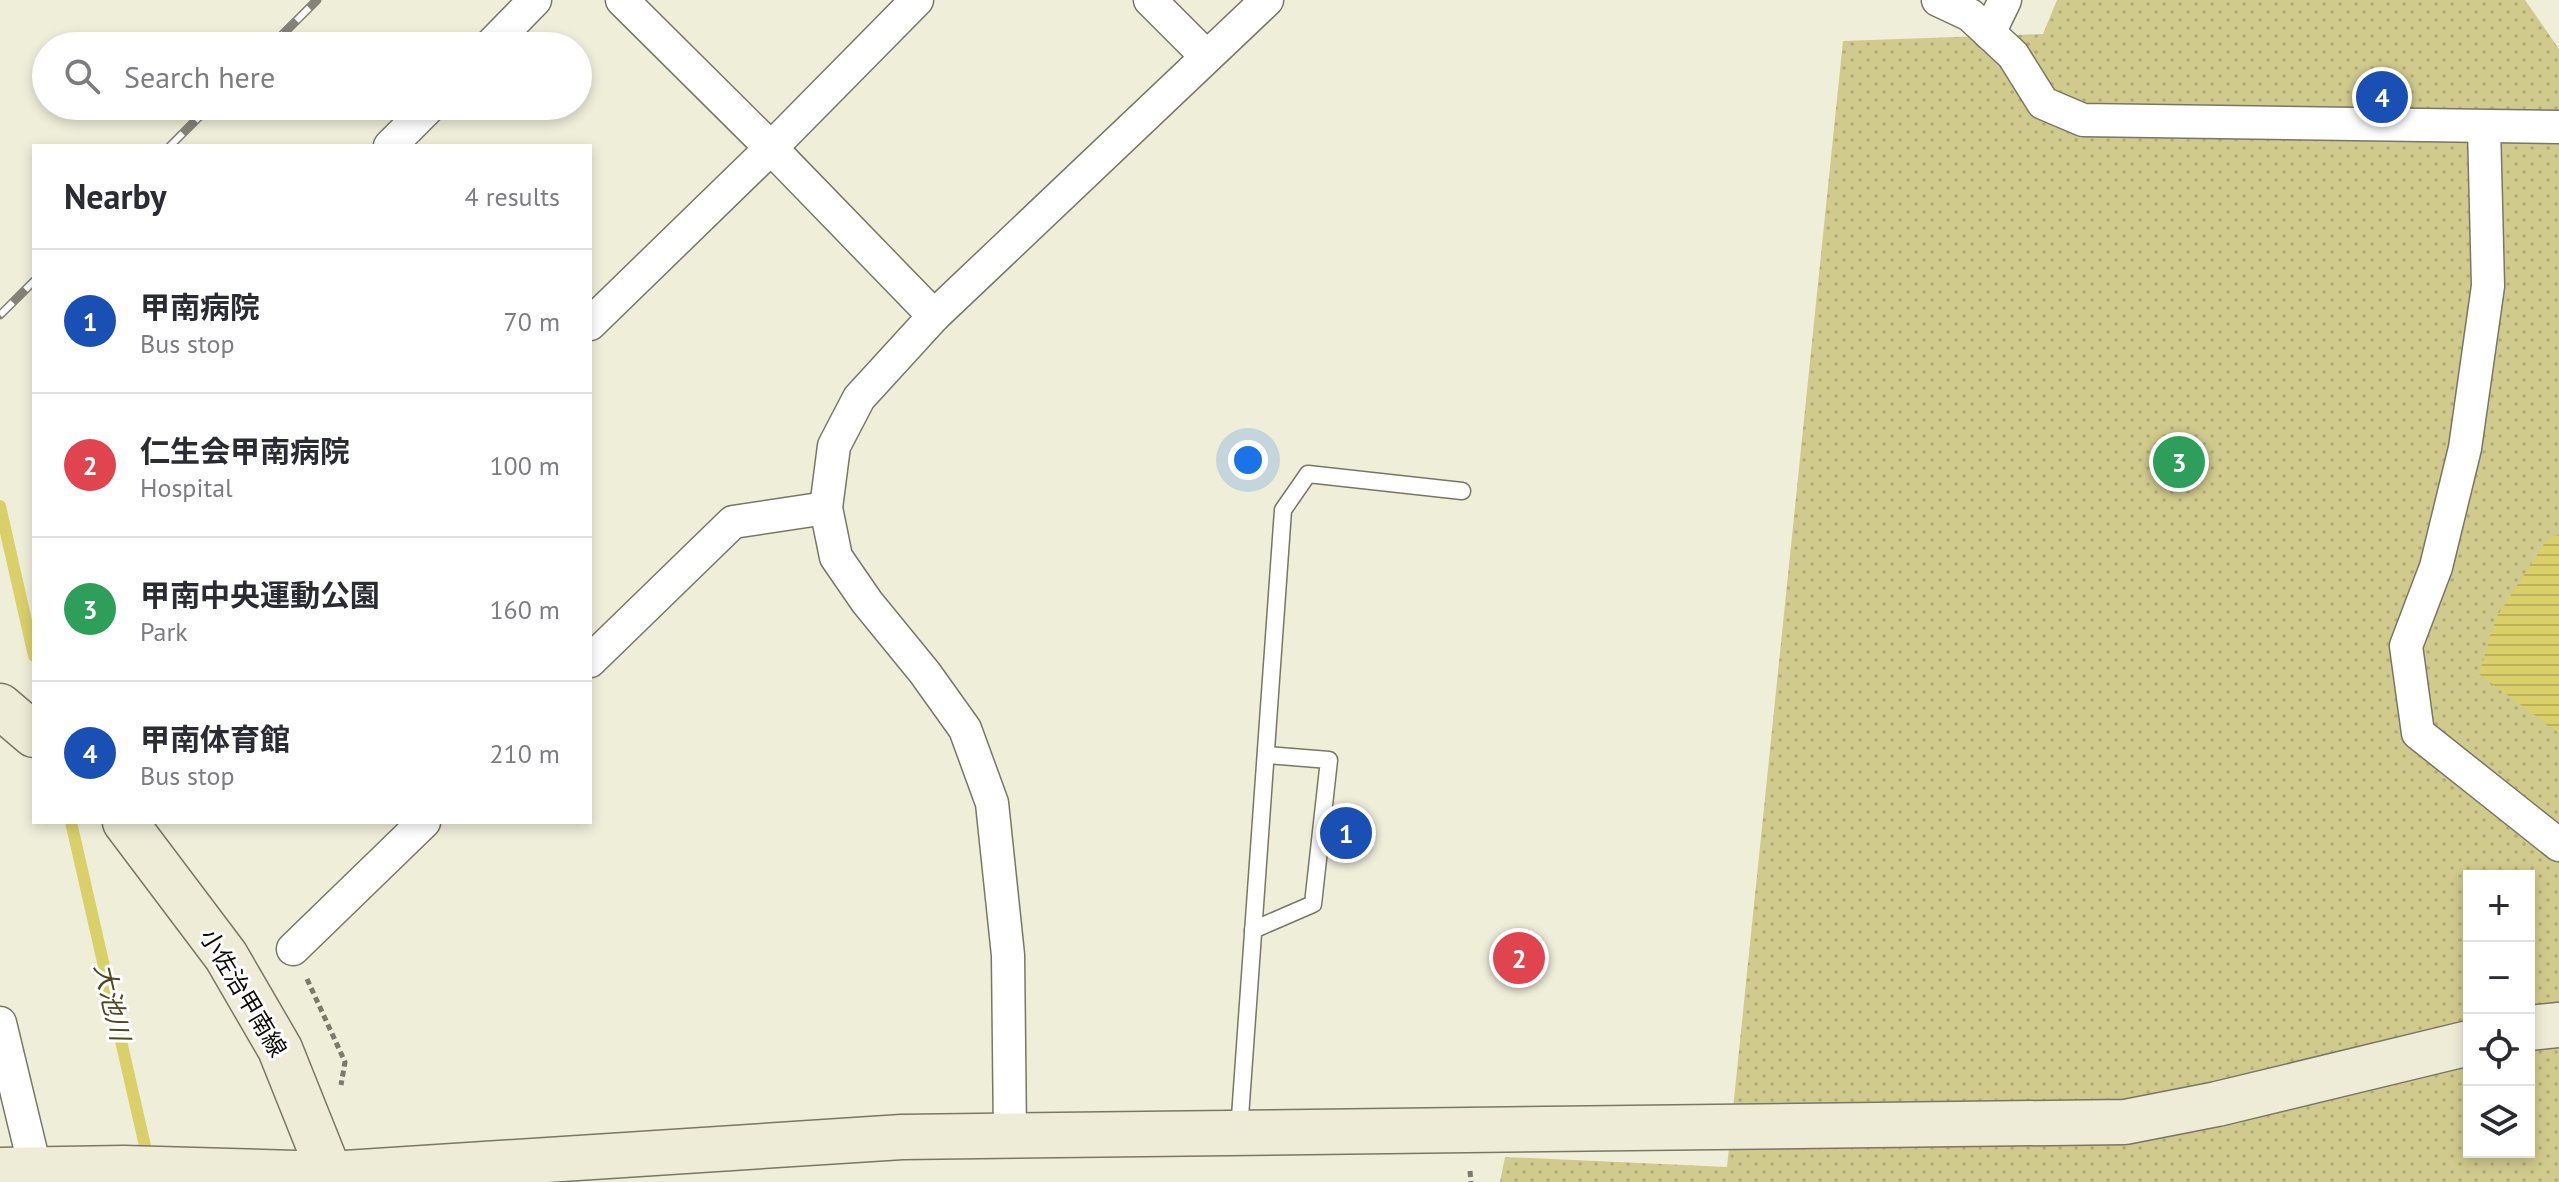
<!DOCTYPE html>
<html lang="en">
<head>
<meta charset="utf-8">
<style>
  :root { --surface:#fff; --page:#f7f7f7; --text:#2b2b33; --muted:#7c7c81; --line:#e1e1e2; --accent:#7b7214 }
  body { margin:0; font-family:"PT Sans","Noto Sans JP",sans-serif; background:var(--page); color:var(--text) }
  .controls { position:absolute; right:24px; bottom:24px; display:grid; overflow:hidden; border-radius:0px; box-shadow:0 4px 12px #0003 }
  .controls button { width:72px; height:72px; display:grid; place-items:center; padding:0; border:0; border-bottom:2px solid var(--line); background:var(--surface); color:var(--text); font:40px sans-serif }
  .you { position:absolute; left:1248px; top:460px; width:28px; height:28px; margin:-20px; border:6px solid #fff; border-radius:50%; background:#1a73e8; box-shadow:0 0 0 12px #1a73e833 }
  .badge { display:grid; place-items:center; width:52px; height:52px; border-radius:50%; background:var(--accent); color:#fff; font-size:26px; font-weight:700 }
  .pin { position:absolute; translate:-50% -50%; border:4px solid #fff; box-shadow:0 2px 8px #0006 }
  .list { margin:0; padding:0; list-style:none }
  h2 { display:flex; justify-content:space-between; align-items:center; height:104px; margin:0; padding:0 32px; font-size:34px }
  h2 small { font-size:26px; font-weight:400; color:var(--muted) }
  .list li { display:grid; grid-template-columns:52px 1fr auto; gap:24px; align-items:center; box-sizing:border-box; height:144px; padding:0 32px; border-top:2px solid var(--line) }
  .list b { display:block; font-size:30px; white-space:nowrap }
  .list p { margin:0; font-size:26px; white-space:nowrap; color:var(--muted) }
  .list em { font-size:26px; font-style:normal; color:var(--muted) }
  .icon { flex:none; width:44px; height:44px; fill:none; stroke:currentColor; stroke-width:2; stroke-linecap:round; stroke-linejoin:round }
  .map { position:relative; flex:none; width:2559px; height:1182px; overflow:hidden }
  .search { position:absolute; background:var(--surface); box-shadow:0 4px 12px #0003; left:32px; top:32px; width:560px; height:88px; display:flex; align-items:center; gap:20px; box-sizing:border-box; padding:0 28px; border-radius:44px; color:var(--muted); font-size:30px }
  .panel { position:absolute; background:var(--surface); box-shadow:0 4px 12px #0003; left:32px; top:144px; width:560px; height:680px; border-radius:0px }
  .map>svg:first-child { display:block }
</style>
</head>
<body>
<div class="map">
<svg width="2559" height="1182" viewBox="0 0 2559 1182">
  <defs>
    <pattern id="park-dots" width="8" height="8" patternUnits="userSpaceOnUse" patternTransform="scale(2)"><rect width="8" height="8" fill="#d0ca8c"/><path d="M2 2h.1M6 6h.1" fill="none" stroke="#b1ac77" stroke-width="1.8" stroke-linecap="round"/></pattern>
    <pattern id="water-rules" width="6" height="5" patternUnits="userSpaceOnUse" patternTransform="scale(2)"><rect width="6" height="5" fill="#dad06a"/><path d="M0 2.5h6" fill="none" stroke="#bab15a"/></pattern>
  </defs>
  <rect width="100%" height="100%" fill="#efeed9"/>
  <path fill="url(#park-dots)" fill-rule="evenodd" d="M2057,0H2525L2559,49V1182H1500L1505,1157L1727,1167L1843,41L2043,34ZM2469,876H2529V1152H2469Z"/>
  <polygon fill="url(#water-rules)" points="2559,534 2559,733 2479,674 2496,618 2546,541"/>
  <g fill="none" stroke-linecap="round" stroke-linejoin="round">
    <g stroke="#dad06a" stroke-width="12">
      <polyline points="0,506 34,656"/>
      <polyline points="71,822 148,1159"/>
    </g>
    <defs>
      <g id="lane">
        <polyline points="1253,930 1313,904 1329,760 1266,755"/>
        <polyline points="1239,1131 1283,510 1308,474 1462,491"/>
      </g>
      <g id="street">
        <polyline points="622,0 771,148 934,316"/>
        <polyline points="1150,0 1206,56"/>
        <polyline points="1938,0 1970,15 2013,55 2043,103 2083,120 2559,127"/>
        <polyline points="1989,33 2005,0"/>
        <polyline points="490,46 535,0"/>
        <polyline points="2484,127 2488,286 2465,448 2436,567 2406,646 2418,733 2559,845"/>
        <polyline points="390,146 430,106"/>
        <polyline points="590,324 771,148 917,0"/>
        <polyline points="590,661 733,522 826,508"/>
        <polyline points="293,949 424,822"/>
        <polyline points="0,1023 35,1168"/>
        <polyline points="1010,1135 1008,955 992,803 965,729 925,673 867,602 836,557 826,508 834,446 859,398 934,316 1267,0"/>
      </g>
      <g id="secondary">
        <polyline points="0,706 34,735"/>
        <polyline points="125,822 226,956 280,1049 330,1174 331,1182"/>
        <polyline points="2529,1028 2559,1025"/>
        <polyline points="0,1170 124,1168 330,1174 902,1137 2125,1122 2217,1104 2469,1043"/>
      </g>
    </defs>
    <use href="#lane" stroke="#787765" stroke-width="19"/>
    <use href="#street" stroke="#787765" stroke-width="35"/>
    <use href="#secondary" stroke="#787765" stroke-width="47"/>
    <g stroke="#7a796b" stroke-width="5" stroke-dasharray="6 4" stroke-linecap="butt">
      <polyline points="307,979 345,1062 341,1085"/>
      <polyline points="1470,1171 1471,1182"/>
    </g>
    <use href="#lane" stroke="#fff" stroke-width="16"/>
    <use href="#street" stroke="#fff" stroke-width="32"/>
    <use href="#secondary" stroke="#eeecd6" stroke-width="44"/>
    <defs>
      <g id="rail">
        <polyline points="271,46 317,0"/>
        <polyline points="170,146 210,106"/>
        <polyline points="0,315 34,281"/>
      </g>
    </defs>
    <use href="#rail" stroke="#848375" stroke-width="9"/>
    <use href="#rail" stroke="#fff" stroke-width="6" stroke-dasharray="18" stroke-linecap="butt"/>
  </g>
  <g text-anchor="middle" stroke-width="6" stroke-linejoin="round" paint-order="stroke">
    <g font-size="24" fill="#0d0c06" stroke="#fff">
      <text transform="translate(243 993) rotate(59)" y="8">小佐治甲南線</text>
    </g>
    <g font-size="26" font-style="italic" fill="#4e491f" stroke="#fff">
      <text transform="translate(112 1002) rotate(77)" y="9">大池川</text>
    </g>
  </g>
</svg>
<div class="controls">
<button>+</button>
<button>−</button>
<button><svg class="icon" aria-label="locate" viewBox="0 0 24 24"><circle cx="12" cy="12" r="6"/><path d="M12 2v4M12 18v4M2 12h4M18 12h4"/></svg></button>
<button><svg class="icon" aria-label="layers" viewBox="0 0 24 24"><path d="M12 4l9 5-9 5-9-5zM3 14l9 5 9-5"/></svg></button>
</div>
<div class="you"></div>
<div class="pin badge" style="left:1346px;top:833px;background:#1a4fb4">1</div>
<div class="pin badge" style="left:1519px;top:958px;background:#e0444e">2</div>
<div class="pin badge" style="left:2179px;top:462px;background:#2e9e5b">3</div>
<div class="pin badge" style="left:2382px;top:97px;background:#1a4fb4">4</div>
<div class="search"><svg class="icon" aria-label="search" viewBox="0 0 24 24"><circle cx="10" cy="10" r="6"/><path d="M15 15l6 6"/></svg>Search here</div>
<section class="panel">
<h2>Nearby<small>4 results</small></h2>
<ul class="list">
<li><span class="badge" style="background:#1a4fb4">1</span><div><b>甲南病院</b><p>Bus stop</p></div><em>70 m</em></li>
<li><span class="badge" style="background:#e0444e">2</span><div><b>仁生会甲南病院</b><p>Hospital</p></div><em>100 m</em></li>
<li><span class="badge" style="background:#2e9e5b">3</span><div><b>甲南中央運動公園</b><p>Park</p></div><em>160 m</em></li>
<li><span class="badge" style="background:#1a4fb4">4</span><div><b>甲南体育館</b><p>Bus stop</p></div><em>210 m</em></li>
</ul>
</section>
</div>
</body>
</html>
